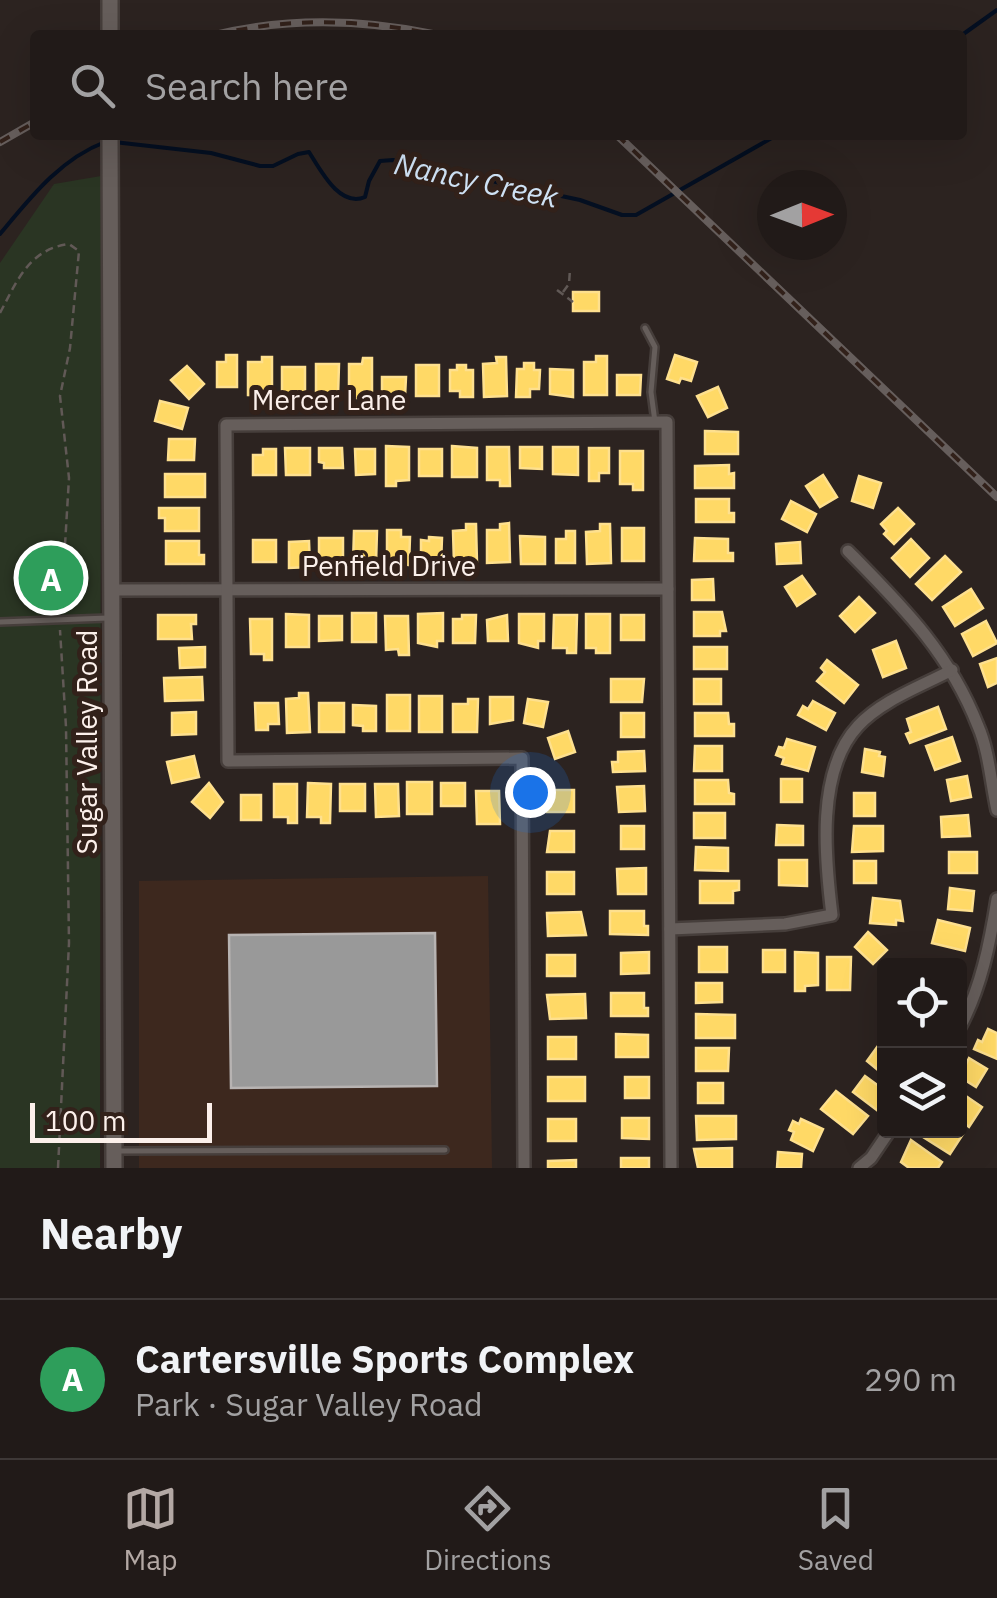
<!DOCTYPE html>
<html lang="en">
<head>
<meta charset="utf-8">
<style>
  :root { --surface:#211a18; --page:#2d2725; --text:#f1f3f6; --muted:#a2a1a2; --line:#3e3837; --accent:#b3a8a4 }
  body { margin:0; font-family:"IBM Plex Sans",sans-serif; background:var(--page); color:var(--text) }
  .controls { position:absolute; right:30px; bottom:30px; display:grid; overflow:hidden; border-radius:10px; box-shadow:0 10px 40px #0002 }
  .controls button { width:90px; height:90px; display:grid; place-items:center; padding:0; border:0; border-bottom:2px solid var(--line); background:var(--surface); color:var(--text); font:50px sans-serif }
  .compass { position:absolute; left:757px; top:170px; width:90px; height:90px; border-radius:50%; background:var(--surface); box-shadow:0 10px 40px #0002; rotate:89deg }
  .scale { position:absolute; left:30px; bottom:25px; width:182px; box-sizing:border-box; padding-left:10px; border:5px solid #fcf0eb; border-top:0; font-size:28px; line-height:35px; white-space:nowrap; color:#fcf0eb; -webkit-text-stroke:8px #32211a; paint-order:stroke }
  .you { position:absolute; left:530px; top:792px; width:35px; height:35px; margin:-25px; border:8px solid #fff; border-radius:50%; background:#1a73e8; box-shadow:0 0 0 15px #1a73e833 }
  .badge { display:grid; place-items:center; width:65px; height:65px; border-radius:50%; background:var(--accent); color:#fff; font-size:32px; font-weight:700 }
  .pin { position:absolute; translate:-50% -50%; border:5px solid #fff; box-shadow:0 2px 10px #0006 }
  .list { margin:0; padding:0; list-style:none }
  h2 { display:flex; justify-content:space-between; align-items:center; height:130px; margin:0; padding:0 40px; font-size:42px }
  h2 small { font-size:32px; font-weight:400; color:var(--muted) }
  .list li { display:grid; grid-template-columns:65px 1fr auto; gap:30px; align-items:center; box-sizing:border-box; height:160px; padding:0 40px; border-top:2px solid var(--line) }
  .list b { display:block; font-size:38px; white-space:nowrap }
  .list p { margin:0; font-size:32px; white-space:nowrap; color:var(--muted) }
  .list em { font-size:32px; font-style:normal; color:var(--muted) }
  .icon { flex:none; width:55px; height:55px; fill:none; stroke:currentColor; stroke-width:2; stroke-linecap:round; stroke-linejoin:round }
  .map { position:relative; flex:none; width:997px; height:1168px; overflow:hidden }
  .search { position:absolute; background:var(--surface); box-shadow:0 10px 40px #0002; left:30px; right:30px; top:30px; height:110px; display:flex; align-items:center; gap:25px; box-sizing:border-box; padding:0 35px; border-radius:10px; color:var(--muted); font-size:38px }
  .sheet { height:290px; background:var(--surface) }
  nav { display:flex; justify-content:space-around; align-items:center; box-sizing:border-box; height:140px; border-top:2px solid var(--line); background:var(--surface); font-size:28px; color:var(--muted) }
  nav a { display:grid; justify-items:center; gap:5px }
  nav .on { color:var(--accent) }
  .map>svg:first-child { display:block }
</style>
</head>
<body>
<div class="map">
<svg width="997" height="1168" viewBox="0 0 997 1168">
  <rect width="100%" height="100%" fill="#2c2320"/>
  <polygon fill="#3d281e" points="488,876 492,1168 139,1168 139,881"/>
  <polygon fill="#2a3523" points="101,176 100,1168 0,1168 0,263 54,184"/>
  <g fill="#ffd966" stroke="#fee08e" stroke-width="2.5">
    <rect x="573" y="292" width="26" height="19"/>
    <polygon points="226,355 237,355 237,387 217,387 217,362 226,362"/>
    <polygon points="675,355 697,362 691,381 681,378 679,383 667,379"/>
    <polygon points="596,356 607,356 607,395 584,395 584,362 596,362"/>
    <polygon points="262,357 272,357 272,396 248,395 248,362 262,362"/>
    <polygon points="496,357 506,357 507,396 484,397 483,364 497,363"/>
    <polygon points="363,358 372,358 372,398 349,398 349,364 362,364"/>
    <polygon points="524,363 534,363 534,370 540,370 539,389 530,389 530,397 516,397 517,369 524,369"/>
    <polygon points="316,364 339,364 338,397 316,397"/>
    <rect x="416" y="365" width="23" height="31"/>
    <polygon points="457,365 466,365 466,370 473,370 473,397 460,397 460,391 450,391 450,370 457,370"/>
    <polygon points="187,366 204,384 189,399 171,380"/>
    <rect x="282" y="367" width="23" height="33"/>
    <polygon points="550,369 573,370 573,397 550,394"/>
    <polygon points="617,375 641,375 640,395 617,395"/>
    <polygon points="382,377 406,377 405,397 382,397"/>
    <polygon points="718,387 727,408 708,417 697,396"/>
    <polygon points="160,401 188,408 182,429 155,421"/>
    <polygon points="705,431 738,432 738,454 705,454"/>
    <polygon points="169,439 195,439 194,460 168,460"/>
    <polygon points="386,446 409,447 409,480 396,481 396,486 386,486"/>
    <polygon points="452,446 477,448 477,477 452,477"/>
    <polygon points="487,447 509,447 510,486 500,486 500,480 487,480"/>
    <polygon points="520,447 542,447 542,469 520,468"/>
    <polygon points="553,447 578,447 578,475 553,474"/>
    <polygon points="285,448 310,448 310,475 286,475"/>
    <polygon points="319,448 342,448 343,468 324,468 324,463 319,462"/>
    <polygon points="589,448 609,448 609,473 599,473 599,481 589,481"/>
    <polygon points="263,449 276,449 276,475 253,475 253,455 263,455"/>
    <polygon points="355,449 375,449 375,474 356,475"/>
    <rect x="419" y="449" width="23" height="27"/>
    <polygon points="620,451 643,451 643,490 633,490 633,484 620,484"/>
    <polygon points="729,465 729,474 734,473 734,488 695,488 695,466"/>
    <rect x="165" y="474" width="40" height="23"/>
    <polygon points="823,475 837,497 820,507 806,486"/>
    <polygon points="859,476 881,483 873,508 852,501"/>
    <polygon points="696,499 729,499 729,513 734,513 734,522 696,522"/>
    <polygon points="791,501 816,514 807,532 782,519"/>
    <polygon points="159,508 199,508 199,531 165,531 165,518 159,518"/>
    <polygon points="898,508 914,524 894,544 884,534 887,531 881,524"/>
    <polygon points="509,523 510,562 487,563 487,530 500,530 500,524"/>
    <polygon points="466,524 476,524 477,563 454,564 453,531 466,530"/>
    <polygon points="600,524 610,524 611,563 587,564 586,532 600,531"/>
    <rect x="622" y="528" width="22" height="33"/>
    <polygon points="387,530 401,530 401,537 410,537 409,565 387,562"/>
    <polygon points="354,531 377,531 376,564 353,564"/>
    <polygon points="566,531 575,531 575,563 556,563 556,539 566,539"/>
    <polygon points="520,536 545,537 545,564 521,564"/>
    <polygon points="429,537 442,538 441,564 421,564 421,540 429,541"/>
    <rect x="319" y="538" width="24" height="27"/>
    <polygon points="695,538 728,539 728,553 733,553 733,561 694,561"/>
    <polygon points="911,539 929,558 910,577 892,558"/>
    <rect x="253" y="540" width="23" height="22"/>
    <polygon points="166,541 199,541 199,555 204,555 204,564 166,564"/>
    <polygon points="309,541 310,567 289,568 289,542"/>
    <polygon points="800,542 801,563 777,564 776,544"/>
    <polygon points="945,556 961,572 932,600 916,584"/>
    <polygon points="802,576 815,594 797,606 785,587"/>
    <polygon points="713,579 714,600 692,600 692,580"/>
    <polygon points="971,589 983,608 955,626 943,607"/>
    <polygon points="859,597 875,613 855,632 840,616"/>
    <polygon points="694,612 722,612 726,631 720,631 720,636 694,636"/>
    <rect x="352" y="613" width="24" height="29"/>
    <polygon points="443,613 443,641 437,641 437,647 418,643 418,614"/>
    <polygon points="286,614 309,615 309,647 286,647"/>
    <polygon points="519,614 544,614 544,641 538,641 538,648 519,643"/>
    <polygon points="586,614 610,614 610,653 596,653 596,648 586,648"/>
    <polygon points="158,615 196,615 196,624 191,624 192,639 158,639"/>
    <polygon points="462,615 476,615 475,643 453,643 453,619 462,619"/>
    <polygon points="507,615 508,641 488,641 487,620"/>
    <polygon points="554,615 577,615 576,653 567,653 567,648 553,648"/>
    <rect x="621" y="615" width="23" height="25"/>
    <polygon points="319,616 342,616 342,640 319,641"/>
    <polygon points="385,616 408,616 409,655 399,655 398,649 386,650"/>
    <polygon points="250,619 272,619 272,660 264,660 264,654 251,654"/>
    <polygon points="986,621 997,643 973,656 962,634"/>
    <polygon points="896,641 906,668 883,677 873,650"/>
    <polygon points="205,647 205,667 180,668 179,648"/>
    <rect x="694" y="647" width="33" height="22"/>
    <polygon points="997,658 997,683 988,687 980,664"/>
    <polygon points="827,660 858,685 844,703 817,681 825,672 821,668"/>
    <polygon points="202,677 203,700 165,701 164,678"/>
    <polygon points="611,679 644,679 642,702 611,702"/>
    <rect x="694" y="679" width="27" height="25"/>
    <polygon points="299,693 308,693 310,732 287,733 286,699 299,698"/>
    <rect x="387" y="695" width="23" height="36"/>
    <rect x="419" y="696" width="23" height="36"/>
    <polygon points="490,697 513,697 513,720 490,724"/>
    <polygon points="468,699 478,699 477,732 453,732 453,704 468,704"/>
    <polygon points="528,699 548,702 543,727 524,723"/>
    <polygon points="813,701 835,713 826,730 798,715 803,706 808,709"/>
    <polygon points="255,703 278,703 279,724 268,724 268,730 256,730"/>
    <rect x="319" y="703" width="25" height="29"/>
    <polygon points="353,705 376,706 376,731 363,731 363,726 353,725"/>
    <polygon points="938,707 946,729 910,743 906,734 911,732 907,719"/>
    <polygon points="196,712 196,734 172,735 172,713"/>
    <rect x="621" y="713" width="23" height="24"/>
    <polygon points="695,713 728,713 729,724 734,724 734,736 695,736"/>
    <polygon points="568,731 575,752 555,759 548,738"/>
    <polygon points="952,737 960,761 935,770 926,746"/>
    <polygon points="787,739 815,747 808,771 782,764 784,758 776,755 779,747 784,748"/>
    <polygon points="695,746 722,746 722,771 694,771"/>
    <polygon points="865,749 880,752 879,756 885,757 883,776 862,772"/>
    <polygon points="644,751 645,771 613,772 612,762 618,762 618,752"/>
    <polygon points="194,756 199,777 172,783 167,762"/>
    <polygon points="967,776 971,797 951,801 947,780"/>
    <rect x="781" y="779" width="21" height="23"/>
    <polygon points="695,780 728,780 729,793 734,794 734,804 695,804"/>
    <rect x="407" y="782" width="25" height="32"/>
    <polygon points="209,783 223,802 210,818 192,802"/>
    <polygon points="308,783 331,784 330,823 321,823 321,817 307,817"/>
    <rect x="441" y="783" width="24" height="23"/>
    <polygon points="274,784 297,784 297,823 288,823 288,817 274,817"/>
    <rect x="340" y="784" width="25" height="27"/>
    <polygon points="375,784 398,784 399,816 376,817"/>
    <polygon points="644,786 645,811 619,812 617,787"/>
    <rect x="547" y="790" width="27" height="22"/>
    <polygon points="476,791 499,791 500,824 477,824"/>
    <rect x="854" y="793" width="21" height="23"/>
    <rect x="241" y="795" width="20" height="25"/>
    <rect x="694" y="813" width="31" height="25"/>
    <polygon points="968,815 970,836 942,837 941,817"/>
    <polygon points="777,825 803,826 803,845 776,845"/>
    <rect x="621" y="826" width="23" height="23"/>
    <polygon points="854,826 883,826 883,851 852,852"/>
    <polygon points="550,831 574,831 574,852 547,852"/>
    <polygon points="696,847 728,848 728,871 695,870"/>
    <rect x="949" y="852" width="28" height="21"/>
    <polygon points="779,860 807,860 807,886 779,885"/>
    <rect x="854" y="861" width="22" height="22"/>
    <polygon points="646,868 646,894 618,894 617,869"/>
    <rect x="547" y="872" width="27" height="22"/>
    <polygon points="700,881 739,881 739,890 733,891 733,903 700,903"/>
    <polygon points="950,888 974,891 972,911 948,909"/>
    <polygon points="873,898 900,901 903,921 896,920 896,925 870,923"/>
    <polygon points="610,911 644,911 644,926 648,926 648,935 610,934"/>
    <polygon points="581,912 586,935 548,936 547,913"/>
    <polygon points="938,920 970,928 965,951 932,943"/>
    <polygon points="868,932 887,950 873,964 855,947"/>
    <rect x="699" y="947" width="28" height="25"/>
    <rect x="763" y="950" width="22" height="22"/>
    <polygon points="649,952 649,973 621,974 621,953"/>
    <polygon points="795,952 818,953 818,985 805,986 805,991 795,991"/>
    <rect x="547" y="955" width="28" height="21"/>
    <polygon points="827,957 851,957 850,990 827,990"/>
    <polygon points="696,983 722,983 722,1002 696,1003"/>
    <polygon points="611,993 644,993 644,1008 648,1008 648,1016 611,1016"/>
    <polygon points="585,994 586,1018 550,1019 547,995"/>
    <polygon points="696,1014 735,1015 735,1038 696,1038"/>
    <polygon points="988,1029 997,1033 997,1059 974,1049 978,1040 982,1042"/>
    <polygon points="616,1034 648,1035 648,1057 616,1057"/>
    <rect x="548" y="1037" width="28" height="22"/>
    <polygon points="880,1043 884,1046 884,1075 867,1061"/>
    <polygon points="696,1048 729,1048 728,1071 696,1071"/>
    <polygon points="969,1058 987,1069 976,1087 960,1077"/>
    <polygon points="865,1076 884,1090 884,1102 878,1111 853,1092"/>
    <rect x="548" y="1077" width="37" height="24"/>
    <rect x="625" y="1077" width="24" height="21"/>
    <rect x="698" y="1083" width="25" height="20"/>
    <polygon points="836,1091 868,1116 853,1134 821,1109"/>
    <polygon points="960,1092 982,1107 969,1127 960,1120"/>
    <polygon points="696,1116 736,1116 736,1139 697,1140"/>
    <polygon points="622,1118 649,1118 649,1139 622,1138"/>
    <rect x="548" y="1119" width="28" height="22"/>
    <polygon points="801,1119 823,1129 813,1151 791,1140 794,1132 789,1130 793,1121 799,1124"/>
    <polygon points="923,1130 957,1130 963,1134 950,1154 920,1135"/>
    <polygon points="911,1140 942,1162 938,1168 909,1168 901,1162"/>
    <polygon points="732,1148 732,1168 698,1168 694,1149"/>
    <polygon points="778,1152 802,1154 801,1168 777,1168"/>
    <rect x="621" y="1158" width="28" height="10"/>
    <polygon points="576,1160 576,1168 548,1168 548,1161"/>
  </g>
  <polygon fill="#999" stroke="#b7b3b2" stroke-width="2.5" points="435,933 437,1086 231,1088 229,935"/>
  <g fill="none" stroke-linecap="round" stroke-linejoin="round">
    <g stroke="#040f21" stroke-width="4">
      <polyline points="962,35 997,10"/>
      <path d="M114,142L211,153L260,166H273L298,154L309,152C321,171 340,208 365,197L369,181L380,161L393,160L580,200L622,215H636L777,135"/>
      <path d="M0,234C30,198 60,159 105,142"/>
    </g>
    <defs>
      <g id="lane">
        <polyline points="645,328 655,347 651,392 655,422"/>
        <polyline points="0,622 108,618"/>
        <polyline points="118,1151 445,1150"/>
      </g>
      <g id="street">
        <path d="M848,551C902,606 949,652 978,726C989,751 991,783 997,810"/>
        <polyline points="111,590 668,589"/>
        <path d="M670,929L785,924L832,915C825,858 816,771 858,726C882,700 922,686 952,670"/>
        <path d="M960,1027C981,988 990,943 997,899"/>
        <polyline points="524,1168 522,758 228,761 226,425 667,422 671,1168"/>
        <polyline points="859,1168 871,1158 890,1130"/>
      </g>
      <g id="secondary">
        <polyline points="110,35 110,0"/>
        <polyline points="110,135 114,1168"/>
      </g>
    </defs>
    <use href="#lane" stroke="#463e3b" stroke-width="10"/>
    <use href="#street" stroke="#463e3b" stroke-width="16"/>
    <use href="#secondary" stroke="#463e3b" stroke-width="20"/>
    <g stroke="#615956" stroke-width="2.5" stroke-dasharray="8 5" stroke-linecap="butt">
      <polyline points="557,290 573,302"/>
      <polyline points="563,292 569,284 570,269"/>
      <path d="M0,313C17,281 29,249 69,244L79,251L70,348L60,396L69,478L61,612"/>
      <polyline points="58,1168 69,943 66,727 60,630"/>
    </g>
    <use href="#lane" stroke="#665e5b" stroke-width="5"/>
    <use href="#street" stroke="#665e5b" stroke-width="11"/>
    <use href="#secondary" stroke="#665e5b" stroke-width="15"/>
    <defs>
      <g id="rail">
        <path d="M215,35C289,17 363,19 438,35"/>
        <polyline points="617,135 997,497"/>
        <polyline points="0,142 35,122"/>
      </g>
    </defs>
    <use href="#rail" stroke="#665e5c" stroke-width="8"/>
    <use href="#rail" stroke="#32211a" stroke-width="4" stroke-dasharray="11" stroke-linecap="butt"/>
  </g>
  <g text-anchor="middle" stroke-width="10" stroke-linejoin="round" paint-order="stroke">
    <g font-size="28" fill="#fcf0eb" stroke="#32211a">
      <text x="329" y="410">Mercer Lane</text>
      <text x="389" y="576">Penfield Drive</text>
      <text transform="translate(87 742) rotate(-90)" y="10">Sugar Valley Road</text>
    </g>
    <g font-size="30" font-style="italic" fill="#cfe2f5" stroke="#32211a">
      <text transform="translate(476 181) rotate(12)" y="10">Nancy Creek</text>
    </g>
  </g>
</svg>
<div class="controls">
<button><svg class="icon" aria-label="locate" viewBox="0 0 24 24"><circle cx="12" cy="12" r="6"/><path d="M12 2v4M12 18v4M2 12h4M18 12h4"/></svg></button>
<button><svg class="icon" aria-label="layers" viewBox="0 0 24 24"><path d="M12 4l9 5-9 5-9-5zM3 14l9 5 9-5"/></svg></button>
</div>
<svg class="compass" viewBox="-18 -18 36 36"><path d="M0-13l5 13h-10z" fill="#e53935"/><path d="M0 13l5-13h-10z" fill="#a2a1a2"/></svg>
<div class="scale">100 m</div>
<div class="you"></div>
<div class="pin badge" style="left:51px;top:578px;background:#2e9e5b">A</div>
<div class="search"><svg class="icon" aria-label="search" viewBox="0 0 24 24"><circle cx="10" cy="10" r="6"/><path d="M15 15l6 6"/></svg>Search here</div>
</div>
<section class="sheet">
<h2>Nearby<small></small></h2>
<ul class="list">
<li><span class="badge" style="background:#2e9e5b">A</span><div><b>Cartersville Sports Complex</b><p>Park · Sugar Valley Road</p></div><em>290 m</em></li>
</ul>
</section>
<nav>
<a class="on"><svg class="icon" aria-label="map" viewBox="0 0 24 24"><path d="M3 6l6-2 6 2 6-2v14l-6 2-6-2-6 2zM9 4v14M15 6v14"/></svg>Map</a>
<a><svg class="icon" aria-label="directions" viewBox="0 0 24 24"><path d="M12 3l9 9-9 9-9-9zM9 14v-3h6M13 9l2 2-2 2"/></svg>Directions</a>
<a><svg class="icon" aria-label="saved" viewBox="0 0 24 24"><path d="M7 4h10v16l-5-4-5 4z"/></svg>Saved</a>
</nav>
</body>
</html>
